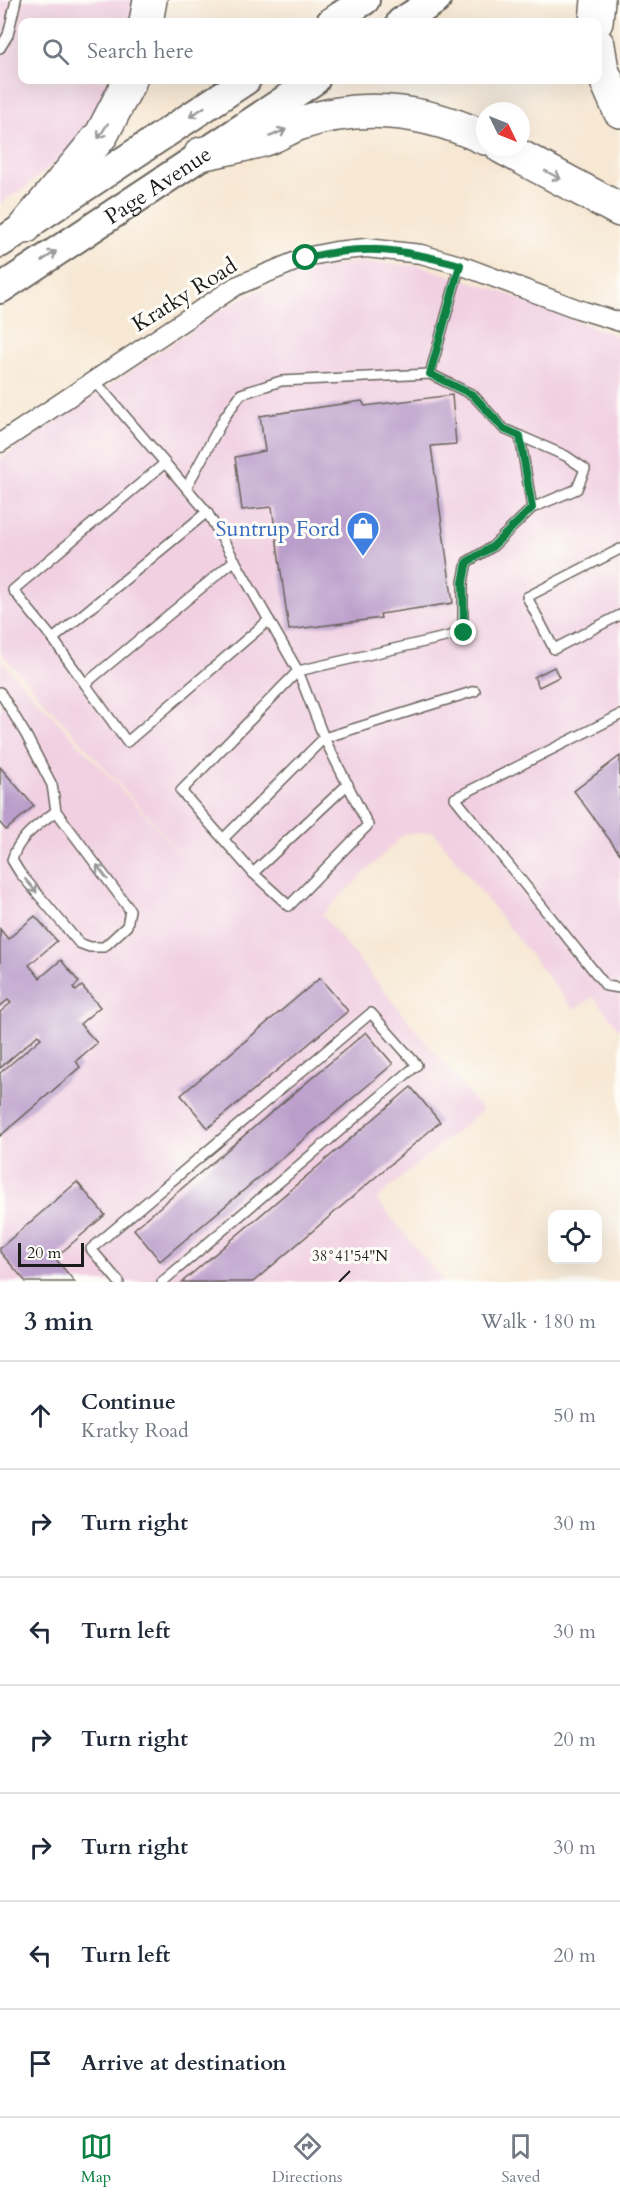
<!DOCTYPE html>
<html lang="en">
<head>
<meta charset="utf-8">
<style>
  :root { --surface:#fff; --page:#f2f2f3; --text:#1f2937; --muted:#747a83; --line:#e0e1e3; --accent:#0b8043 }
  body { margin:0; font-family:Cardo,serif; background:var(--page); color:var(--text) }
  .controls { position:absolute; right:18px; bottom:18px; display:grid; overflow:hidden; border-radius:12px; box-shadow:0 6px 24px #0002 }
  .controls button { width:54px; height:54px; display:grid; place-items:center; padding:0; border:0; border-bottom:2px solid var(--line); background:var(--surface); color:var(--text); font:30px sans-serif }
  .compass { position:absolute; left:476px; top:102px; width:54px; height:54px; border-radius:50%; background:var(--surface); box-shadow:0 6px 24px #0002; rotate:133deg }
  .scale { position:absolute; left:18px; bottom:15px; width:66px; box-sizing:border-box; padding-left:6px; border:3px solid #1c1c1c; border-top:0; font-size:16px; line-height:21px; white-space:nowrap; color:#1c1c1c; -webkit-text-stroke:4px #fdfcf7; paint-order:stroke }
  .stop { position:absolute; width:18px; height:18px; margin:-14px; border:4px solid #0b8043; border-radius:50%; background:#fff }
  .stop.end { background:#0b8043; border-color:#fff; box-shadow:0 2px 6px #0008 }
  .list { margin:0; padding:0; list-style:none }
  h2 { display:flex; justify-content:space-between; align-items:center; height:78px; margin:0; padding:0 24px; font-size:26px }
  h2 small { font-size:20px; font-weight:400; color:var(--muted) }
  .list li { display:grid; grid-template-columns:39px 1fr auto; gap:18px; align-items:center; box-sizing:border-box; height:108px; padding:0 24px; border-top:2px solid var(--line) }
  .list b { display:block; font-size:22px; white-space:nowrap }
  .list p { margin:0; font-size:20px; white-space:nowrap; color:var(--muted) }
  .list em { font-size:20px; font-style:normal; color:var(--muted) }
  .icon { flex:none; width:33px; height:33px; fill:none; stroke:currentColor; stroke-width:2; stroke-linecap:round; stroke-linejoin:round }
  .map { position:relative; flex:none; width:620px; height:1282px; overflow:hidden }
  .search { position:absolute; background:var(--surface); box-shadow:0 6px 24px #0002; left:18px; right:18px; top:18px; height:66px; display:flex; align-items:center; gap:15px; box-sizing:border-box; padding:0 21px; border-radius:12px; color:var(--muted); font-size:22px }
  .sheet { height:834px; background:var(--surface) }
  nav { display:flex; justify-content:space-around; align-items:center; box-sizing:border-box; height:84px; border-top:2px solid var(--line); background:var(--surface); font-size:16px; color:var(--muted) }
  nav a { display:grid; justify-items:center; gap:3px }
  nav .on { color:var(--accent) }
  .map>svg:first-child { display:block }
</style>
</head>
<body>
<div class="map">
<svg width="620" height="1282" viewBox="0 0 620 1282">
  <rect width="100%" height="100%" fill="#fdfcf7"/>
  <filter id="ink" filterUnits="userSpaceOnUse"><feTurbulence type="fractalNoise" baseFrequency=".0167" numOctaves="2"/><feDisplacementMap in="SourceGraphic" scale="12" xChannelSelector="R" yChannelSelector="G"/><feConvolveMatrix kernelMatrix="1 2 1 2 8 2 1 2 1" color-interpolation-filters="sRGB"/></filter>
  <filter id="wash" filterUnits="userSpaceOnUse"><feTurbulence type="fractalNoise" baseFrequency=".008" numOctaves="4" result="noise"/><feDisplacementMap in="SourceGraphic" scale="24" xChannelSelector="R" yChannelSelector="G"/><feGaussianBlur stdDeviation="1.35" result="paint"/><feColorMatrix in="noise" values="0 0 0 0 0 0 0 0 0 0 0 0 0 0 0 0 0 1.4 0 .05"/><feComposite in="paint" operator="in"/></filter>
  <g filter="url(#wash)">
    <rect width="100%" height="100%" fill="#f7e8d4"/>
    <g fill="#f1d0e2">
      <polygon points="0,0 135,0 132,22 22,22 22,80 116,80 86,137 27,186 0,204"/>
      <polygon points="356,262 420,266 491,288 620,337 620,1030 594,997 573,1009 434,832 404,834 322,915 482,1110 376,1199 444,1282 0,1282 0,659 223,899 0,652 0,459 230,304 300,272"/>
    </g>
    <g id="blocks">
      <g fill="#ba9dca">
        <polygon points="452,395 456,444 431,446 453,603 380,614 381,618 289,630 272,507 242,510 235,457 265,451 260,416 362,401 365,406"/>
        <polygon points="554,667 559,677 539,687 534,677"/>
        <polygon points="620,756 620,854 574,791"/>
        <polygon points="0,767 34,806 6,830 0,823"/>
        <polygon points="35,916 57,941 29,965 40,978 61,960 79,982 73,988 76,991 82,986 100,1007 80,1024 97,1043 76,1061 80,1067 0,1136 0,1073 41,1038 38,1035 0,1068 0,1012 11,1003 8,1000 0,1006 0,929 8,939"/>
        <polygon points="320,978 348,1011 208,1128 181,1095"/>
        <polygon points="366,1032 393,1064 160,1261 134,1229"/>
        <polygon points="411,1087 440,1122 253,1282 182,1282"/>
        <polygon points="77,1182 105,1215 55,1258 75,1282 26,1282 0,1252 0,1248"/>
      </g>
    </g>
  </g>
  <g filter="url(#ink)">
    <use href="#blocks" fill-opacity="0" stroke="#69635c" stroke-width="1.5"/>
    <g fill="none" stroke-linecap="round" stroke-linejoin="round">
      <defs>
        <g id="lane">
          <polyline points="0,48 8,35 16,0"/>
          <polyline points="430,374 460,265"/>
          <polyline points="94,380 207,512 298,671 324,738 368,825 289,906 253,873 181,791 298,671 463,633 463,582 467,562 492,547 532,508 577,489 585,469 566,456 504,429 473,395 430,374 281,381 241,394 224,418 186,488"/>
          <polyline points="520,436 532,508"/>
          <polyline points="165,463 13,590 53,639 207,512"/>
          <polyline points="620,549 527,597 554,649 620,615"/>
          <polyline points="235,560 85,684 127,742 269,620"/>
          <polyline points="53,639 85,684"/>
          <path d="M0,692L26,735L52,785L56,811L130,910L127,926L104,947H90L79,943L20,873L12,860C19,836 37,826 56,811"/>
          <polyline points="620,715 455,798 606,986 620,988"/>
          <polyline points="223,839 324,738 475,691"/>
          <polyline points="253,873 348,784"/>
          <polyline points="119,1282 91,1249 371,1013 417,1065 162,1282"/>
        </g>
        <polyline id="street" points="0,443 236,286 306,257 336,251 366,248 421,254 460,265 578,309 620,322"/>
        <g id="primary">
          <polyline points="331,22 365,0"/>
          <polyline points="401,22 436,0"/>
          <polyline points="0,243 246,80"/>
          <path id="s1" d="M0,289L315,80"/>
        </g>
        <g id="highway">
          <polyline points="146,22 150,0"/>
          <polyline points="596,22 598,0"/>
          <polyline points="598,45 602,70 620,111"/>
          <polyline points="502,147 620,210"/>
          <path d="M201,154C223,149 247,145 268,138C278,134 288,128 298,124C362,102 425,110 485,138"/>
          <polyline points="25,227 102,134 130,80"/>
        </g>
      </defs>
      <use href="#lane" stroke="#69635c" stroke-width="12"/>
      <use href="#street" stroke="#69635c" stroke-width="21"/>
      <use href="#primary" stroke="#69635c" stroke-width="32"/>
      <use href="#highway" stroke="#69635c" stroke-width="36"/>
      <use href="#lane" stroke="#fff" stroke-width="9"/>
      <use href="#street" stroke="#fff" stroke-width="18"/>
      <use href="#primary" stroke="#fff" stroke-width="28"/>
      <use href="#highway" stroke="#fff" stroke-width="33"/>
    </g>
    <defs><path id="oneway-shaft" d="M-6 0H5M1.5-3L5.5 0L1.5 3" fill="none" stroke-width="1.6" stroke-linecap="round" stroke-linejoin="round" transform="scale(1.5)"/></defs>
    <g stroke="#999">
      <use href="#oneway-shaft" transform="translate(197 112) rotate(146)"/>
      <use href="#oneway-shaft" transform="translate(103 131) rotate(123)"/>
      <use href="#oneway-shaft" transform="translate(278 133) rotate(-24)"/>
      <use href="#oneway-shaft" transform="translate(553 175) rotate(28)"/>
      <use href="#oneway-shaft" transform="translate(49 256) rotate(-34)"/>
      <use href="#oneway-shaft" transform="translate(102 872) rotate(-127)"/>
      <use href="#oneway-shaft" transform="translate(31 886) rotate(50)"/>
    </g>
  </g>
  <g fill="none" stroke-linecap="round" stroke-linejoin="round" filter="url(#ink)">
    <path stroke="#0b8043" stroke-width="8" d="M306,258C366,244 401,249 460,265L430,374L473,395L504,429L520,436L532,508L492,547L467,562L463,582L464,633"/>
  </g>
  <path fill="none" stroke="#1c1c1c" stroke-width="2" d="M339,1282L350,1271"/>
  <defs>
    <symbol id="shop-pin" viewBox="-11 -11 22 30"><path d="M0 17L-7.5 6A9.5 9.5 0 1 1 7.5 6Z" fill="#3f7fe0" stroke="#fdfcf7"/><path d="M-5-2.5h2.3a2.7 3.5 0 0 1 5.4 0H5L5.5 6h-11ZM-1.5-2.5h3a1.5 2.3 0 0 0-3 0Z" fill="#fff"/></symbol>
  </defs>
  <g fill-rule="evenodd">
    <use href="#shop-pin" x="344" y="509" width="38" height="52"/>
  </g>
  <g text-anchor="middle" stroke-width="6" stroke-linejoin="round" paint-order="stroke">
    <g font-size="22" fill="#1c1c1c" stroke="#fdfcf7">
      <text dy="8" stroke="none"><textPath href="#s1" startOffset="189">Page Avenue</textPath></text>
      <text transform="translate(184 294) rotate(-32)" y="8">Kratky Road</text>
    </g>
    <g font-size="22" fill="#366cbe" stroke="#fdfcf7" text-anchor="end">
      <text x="340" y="536">Suntrup Ford</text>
    </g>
  </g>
  <g font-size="15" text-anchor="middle" fill="#1c1c1c" stroke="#fdfcf7" stroke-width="6" stroke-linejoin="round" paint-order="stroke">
    <text x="350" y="1261">38°41'54"N</text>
  </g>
</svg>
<div class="controls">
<button><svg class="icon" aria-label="locate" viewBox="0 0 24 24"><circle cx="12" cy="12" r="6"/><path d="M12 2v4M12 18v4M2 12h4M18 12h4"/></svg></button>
</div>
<svg class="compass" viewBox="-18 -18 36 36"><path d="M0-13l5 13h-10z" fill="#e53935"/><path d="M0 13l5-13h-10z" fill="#747a83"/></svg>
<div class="scale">20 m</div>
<div class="stop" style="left:306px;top:258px"></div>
<div class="stop end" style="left:464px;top:633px"></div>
<div class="search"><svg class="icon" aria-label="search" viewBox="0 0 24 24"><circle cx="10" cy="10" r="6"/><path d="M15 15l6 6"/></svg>Search here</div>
</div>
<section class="sheet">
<h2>3 min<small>Walk · 180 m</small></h2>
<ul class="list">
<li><svg class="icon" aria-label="ahead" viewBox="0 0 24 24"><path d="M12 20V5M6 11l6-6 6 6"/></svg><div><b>Continue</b><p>Kratky Road</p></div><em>50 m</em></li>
<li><svg class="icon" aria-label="right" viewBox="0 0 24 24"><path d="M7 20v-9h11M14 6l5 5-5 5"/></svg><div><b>Turn right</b></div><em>30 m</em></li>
<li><svg class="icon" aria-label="left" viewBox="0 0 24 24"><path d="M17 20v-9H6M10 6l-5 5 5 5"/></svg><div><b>Turn left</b></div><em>30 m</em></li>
<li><svg class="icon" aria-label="right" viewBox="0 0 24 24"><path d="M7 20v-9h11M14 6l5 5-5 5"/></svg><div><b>Turn right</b></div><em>20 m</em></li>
<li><svg class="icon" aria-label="right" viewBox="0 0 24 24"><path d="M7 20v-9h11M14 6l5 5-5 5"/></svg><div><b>Turn right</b></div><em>30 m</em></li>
<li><svg class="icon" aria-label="left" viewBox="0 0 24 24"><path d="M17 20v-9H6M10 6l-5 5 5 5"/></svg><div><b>Turn left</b></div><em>20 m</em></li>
<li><svg class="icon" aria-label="arrive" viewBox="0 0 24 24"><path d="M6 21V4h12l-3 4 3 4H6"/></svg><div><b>Arrive at destination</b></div></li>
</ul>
</section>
<nav>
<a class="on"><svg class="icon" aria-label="map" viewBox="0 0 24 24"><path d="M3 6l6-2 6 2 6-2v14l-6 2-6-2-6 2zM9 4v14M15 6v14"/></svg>Map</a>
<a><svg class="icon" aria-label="directions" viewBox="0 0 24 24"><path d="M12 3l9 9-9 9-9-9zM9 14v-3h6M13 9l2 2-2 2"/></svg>Directions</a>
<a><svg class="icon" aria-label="saved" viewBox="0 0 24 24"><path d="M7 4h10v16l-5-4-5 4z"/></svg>Saved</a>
</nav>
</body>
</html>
